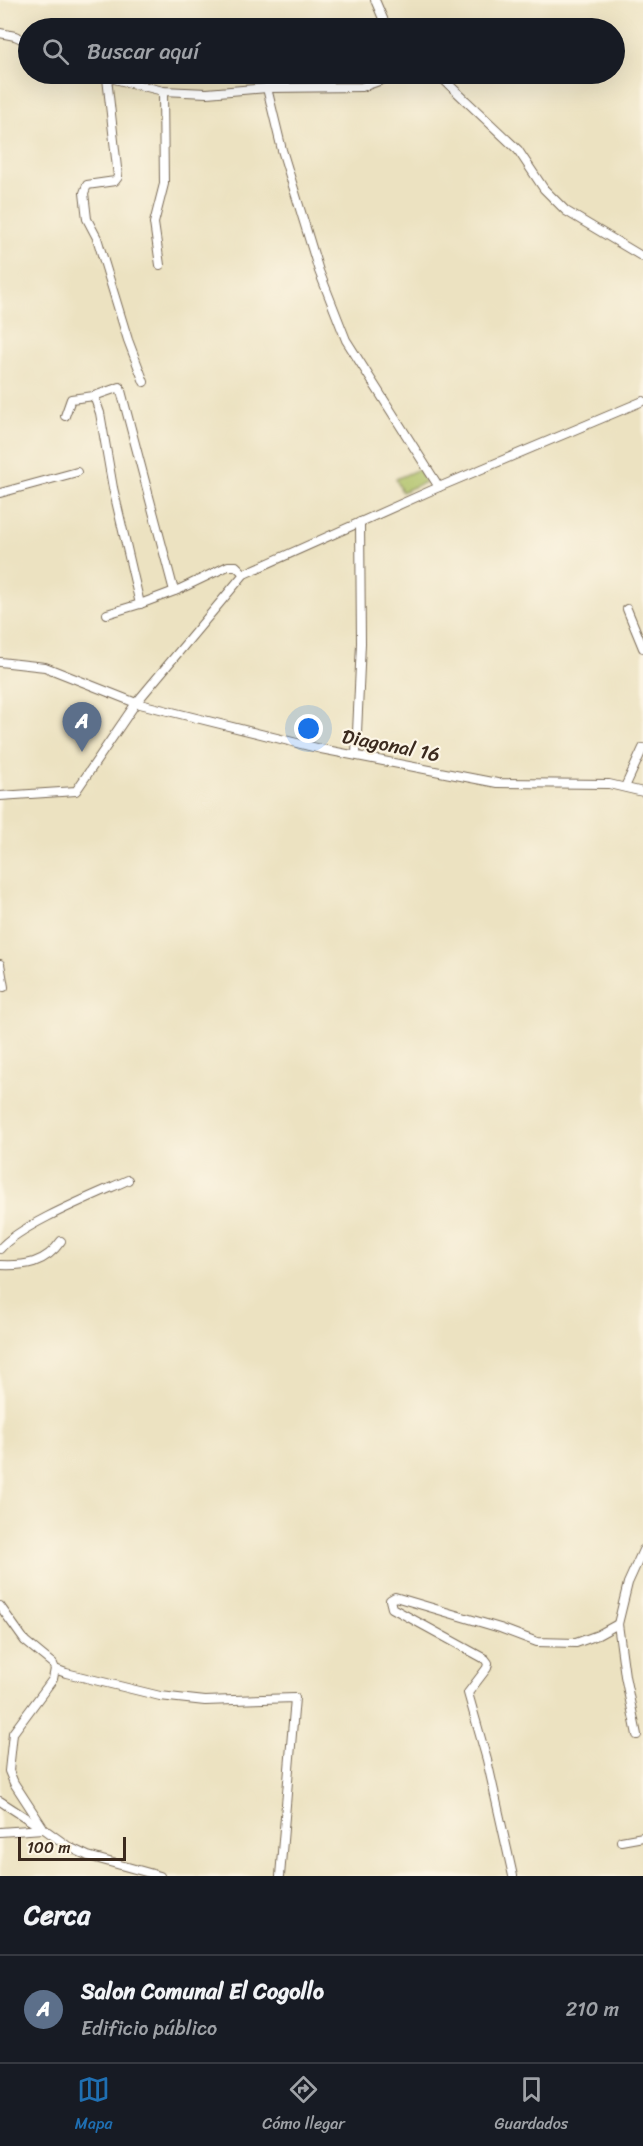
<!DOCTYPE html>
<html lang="es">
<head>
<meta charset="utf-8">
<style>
  :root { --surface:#171b24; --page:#242831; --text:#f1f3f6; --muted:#9ea1a6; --line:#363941; --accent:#1f6fb2 }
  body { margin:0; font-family:Sriracha,sans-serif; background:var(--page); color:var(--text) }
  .scale { position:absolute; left:18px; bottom:15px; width:108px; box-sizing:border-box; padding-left:6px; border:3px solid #3b2a1e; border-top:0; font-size:16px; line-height:21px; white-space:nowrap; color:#3b2a1e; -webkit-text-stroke:4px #fcf5e5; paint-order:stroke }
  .you { position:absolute; left:309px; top:729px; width:21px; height:21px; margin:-15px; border:4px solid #fff; border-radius:50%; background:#1a73e8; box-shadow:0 0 0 9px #1a73e833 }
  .badge { display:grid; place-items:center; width:39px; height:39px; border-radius:50%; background:var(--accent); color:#fff; font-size:20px; font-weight:700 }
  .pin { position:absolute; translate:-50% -50px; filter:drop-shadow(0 2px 3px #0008) }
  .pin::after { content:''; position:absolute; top:32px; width:21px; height:18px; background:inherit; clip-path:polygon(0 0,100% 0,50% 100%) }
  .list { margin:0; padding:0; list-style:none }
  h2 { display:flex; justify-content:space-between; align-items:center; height:78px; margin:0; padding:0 24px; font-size:26px }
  h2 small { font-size:20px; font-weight:400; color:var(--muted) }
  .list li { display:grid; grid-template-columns:39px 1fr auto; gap:18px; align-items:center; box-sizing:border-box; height:108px; padding:0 24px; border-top:2px solid var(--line) }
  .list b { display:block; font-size:22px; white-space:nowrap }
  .list p { margin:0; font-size:20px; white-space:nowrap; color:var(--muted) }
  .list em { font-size:20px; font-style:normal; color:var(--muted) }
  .icon { flex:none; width:33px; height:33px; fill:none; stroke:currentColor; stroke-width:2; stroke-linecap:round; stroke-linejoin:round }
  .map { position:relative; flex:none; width:643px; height:1876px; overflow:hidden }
  .search { position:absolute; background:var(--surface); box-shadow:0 6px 24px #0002; left:18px; right:18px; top:18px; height:66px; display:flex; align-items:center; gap:15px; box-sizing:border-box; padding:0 21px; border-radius:33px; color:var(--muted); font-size:22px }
  .sheet { height:186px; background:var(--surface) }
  nav { display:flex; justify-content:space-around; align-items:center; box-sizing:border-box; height:84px; border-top:2px solid var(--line); background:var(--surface); font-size:16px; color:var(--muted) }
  nav a { display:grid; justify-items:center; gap:3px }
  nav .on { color:var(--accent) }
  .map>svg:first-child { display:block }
</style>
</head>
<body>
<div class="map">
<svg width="643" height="1876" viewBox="0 0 643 1876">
  <rect width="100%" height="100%" fill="#fcf5e5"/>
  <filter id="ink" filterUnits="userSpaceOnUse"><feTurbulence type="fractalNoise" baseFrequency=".0167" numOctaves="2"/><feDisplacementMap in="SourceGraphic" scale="12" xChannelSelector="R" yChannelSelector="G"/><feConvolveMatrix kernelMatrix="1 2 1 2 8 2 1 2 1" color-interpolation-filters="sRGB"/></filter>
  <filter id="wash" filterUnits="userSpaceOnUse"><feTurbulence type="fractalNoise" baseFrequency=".008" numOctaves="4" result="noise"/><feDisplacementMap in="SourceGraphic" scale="24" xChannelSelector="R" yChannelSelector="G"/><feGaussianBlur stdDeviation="1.35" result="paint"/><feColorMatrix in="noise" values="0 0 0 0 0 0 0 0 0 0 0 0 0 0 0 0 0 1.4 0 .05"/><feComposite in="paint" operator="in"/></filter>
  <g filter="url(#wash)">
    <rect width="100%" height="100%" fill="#ece2c1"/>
    <polygon fill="#acbf63" stroke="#747440" stroke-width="1.5" points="419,469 425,482 402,492 396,479"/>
  </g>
  <g filter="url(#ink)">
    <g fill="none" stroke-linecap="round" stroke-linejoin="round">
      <defs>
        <g id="minor">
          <polyline points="375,0 387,28"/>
          <polyline points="0,33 15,36 28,42"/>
          <polyline points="94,74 163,91 207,93 267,88 362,87 399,74"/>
          <polyline points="430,74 442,78 518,150 544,189 566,211 643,257"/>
          <polyline points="107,78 118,177 115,181 87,185 84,193 87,219 97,238 128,340 144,382"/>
          <polyline points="267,88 282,150 319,271 346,340 439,487"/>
          <polyline points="160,265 154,223 164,184 163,91"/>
          <polyline points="94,396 100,413 113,488 140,604"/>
          <polyline points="65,416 71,399 94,396 120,387 174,591"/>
          <polyline points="0,493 77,472"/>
          <polyline points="627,609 643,648"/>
          <polyline points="107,614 140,604 180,589 228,566 236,566 244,574"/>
          <polyline points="0,662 45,667 136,703 321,749 497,783 609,784 643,792"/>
          <polyline points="356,755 361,643 360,522"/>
          <polyline points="625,787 643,748"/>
          <polyline points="0,796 76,791 136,703 244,574 439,487 643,401"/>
          <polyline points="0,964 4,987"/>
          <path d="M0,1249C19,1225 97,1194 128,1180"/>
          <path d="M0,1265C25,1266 45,1264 61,1241"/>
          <polyline points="0,1606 25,1641 53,1664 55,1669 66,1673 160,1696 205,1701 295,1698 280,1876"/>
          <polyline points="55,1669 53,1679 13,1733 9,1771 14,1783 44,1829 69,1847 88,1856 160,1876"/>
          <polyline points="637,1735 625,1676 618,1624 628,1583 643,1550"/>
          <polyline points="0,1801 40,1827"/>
          <polyline points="0,1832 43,1829"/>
          <polyline points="621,1841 643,1837"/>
          <polyline points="513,1876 487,1760 468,1693 487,1668 488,1663 485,1659 392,1608 390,1600 395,1597 500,1628 537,1642 576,1643 598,1635 618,1624"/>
        </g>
      </defs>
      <use href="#minor" stroke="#796a57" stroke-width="10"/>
      <use href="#minor" stroke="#fff" stroke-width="8"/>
    </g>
  </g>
  <g text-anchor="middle" stroke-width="4.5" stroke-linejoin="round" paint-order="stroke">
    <g font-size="20" fill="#3b2a1e" stroke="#fcf5e5">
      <text transform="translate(391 745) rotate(11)" y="7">Diagonal 16</text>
    </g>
  </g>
</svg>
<div class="scale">100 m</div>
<div class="you"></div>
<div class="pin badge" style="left:82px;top:752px;background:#5c6f8a">A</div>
<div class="search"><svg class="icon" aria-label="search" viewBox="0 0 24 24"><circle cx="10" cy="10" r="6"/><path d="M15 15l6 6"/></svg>Buscar aquí</div>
</div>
<section class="sheet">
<h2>Cerca<small></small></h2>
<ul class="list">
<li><span class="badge" style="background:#5c6f8a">A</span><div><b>Salon Comunal El Cogollo</b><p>Edificio público</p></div><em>210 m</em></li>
</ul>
</section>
<nav>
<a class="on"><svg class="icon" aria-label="map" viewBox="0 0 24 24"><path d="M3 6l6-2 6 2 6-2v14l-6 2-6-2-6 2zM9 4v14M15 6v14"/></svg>Mapa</a>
<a><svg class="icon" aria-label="directions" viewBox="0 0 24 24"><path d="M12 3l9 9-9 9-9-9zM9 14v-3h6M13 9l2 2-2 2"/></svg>Cómo llegar</a>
<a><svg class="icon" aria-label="saved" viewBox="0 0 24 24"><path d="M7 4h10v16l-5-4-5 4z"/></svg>Guardados</a>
</nav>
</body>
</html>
